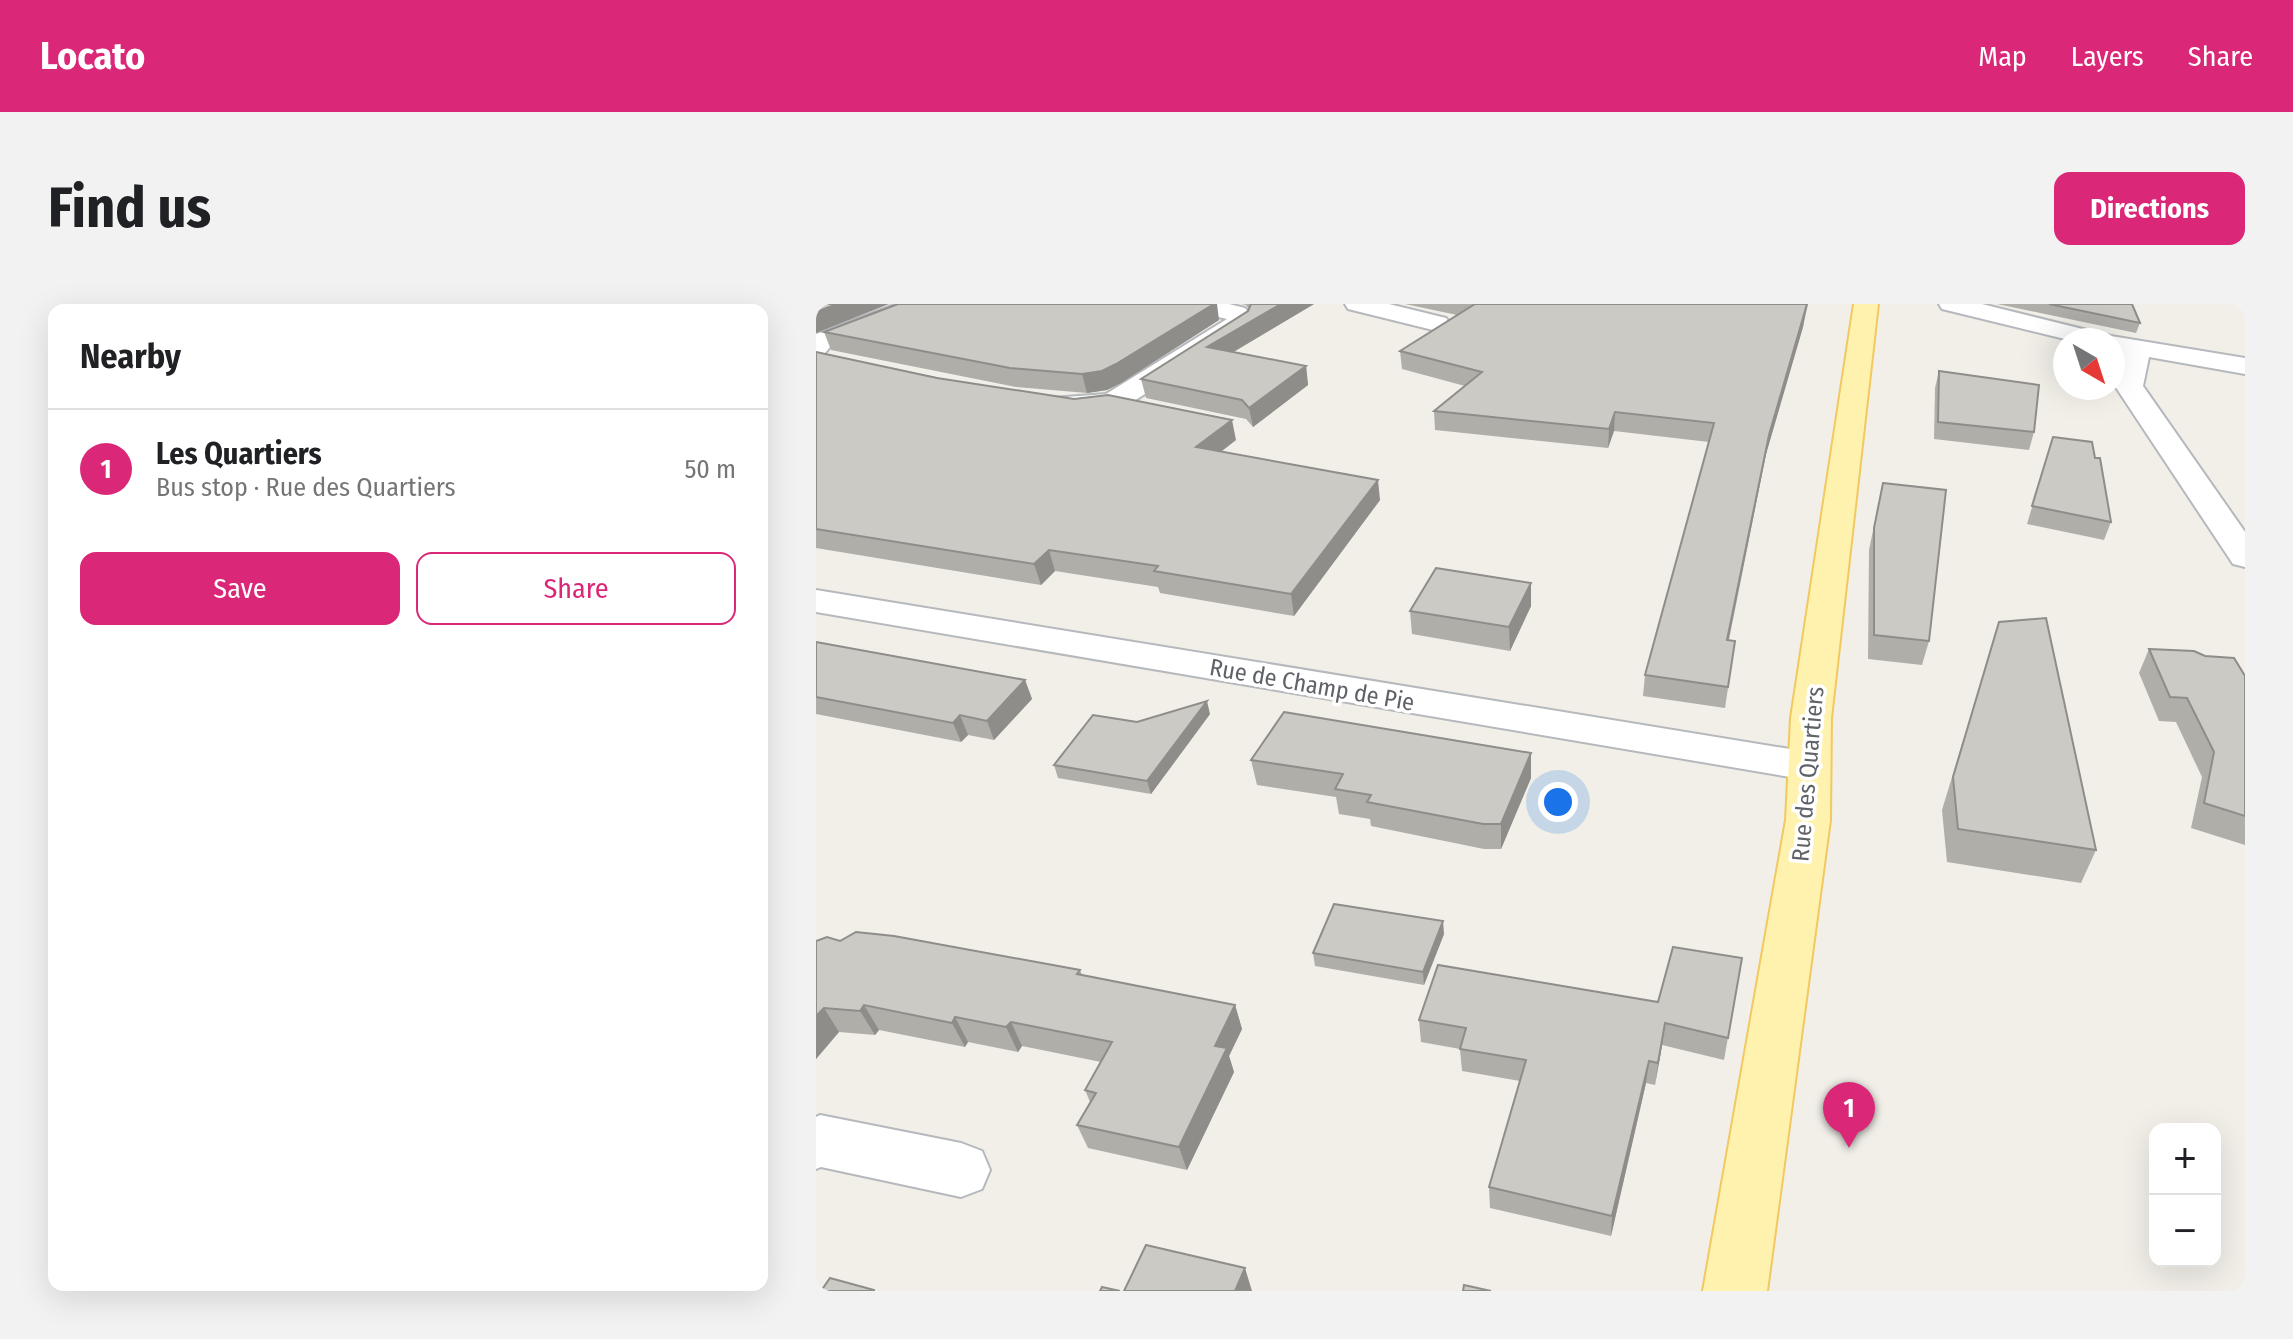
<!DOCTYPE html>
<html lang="en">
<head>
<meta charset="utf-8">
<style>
  :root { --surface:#fff; --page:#f2f2f2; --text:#202124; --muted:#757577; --line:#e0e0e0; --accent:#db2777 }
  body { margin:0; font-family:"Fira Sans Condensed",sans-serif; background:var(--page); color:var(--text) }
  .controls { position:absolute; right:24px; bottom:24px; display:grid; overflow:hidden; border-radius:16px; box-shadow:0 8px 32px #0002 }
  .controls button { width:72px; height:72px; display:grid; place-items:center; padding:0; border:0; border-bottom:2px solid var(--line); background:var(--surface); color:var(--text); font:40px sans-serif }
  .compass { position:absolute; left:1237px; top:24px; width:72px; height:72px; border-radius:50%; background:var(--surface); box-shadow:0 8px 32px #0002; rotate:141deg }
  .you { position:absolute; left:742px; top:498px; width:28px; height:28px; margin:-20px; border:6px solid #fff; border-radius:50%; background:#1a73e8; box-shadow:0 0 0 12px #1a73e833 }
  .badge { display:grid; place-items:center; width:52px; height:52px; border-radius:50%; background:var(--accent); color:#fff; font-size:26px; font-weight:700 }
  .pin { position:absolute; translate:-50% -66px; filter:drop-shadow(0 2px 4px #0008) }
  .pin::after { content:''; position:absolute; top:42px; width:28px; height:24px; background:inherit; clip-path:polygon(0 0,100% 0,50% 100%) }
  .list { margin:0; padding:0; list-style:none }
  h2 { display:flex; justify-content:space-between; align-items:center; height:104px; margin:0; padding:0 32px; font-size:34px }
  h2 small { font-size:26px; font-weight:400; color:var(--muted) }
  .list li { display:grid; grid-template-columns:52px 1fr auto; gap:24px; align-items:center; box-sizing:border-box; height:120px; padding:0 32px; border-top:2px solid var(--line) }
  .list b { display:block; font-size:30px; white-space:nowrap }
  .list p { margin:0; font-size:26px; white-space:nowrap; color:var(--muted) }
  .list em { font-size:26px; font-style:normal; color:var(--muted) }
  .actions { display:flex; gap:16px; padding:24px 32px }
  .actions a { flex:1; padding:18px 0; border:2px solid var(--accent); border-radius:16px; text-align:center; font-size:28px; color:var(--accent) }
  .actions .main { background:var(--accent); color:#fff }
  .map { position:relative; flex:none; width:1429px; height:987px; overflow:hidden; border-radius:16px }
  header { display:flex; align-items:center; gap:48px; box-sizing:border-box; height:112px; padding:0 40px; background:var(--accent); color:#fff }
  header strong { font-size:38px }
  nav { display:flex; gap:44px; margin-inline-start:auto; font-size:28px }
  .intro { display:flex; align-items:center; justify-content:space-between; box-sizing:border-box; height:192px; padding:0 48px }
  h1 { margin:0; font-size:56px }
  .button { padding:20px 36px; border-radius:16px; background:var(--accent); color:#fff; font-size:28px; font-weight:700 }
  main { display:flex; gap:48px; padding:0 48px }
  aside { flex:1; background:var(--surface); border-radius:16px; box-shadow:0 8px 32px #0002 }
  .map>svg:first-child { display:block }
</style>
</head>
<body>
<header>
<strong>Locato</strong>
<nav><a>Map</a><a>Layers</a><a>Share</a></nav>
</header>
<div class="intro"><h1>Find us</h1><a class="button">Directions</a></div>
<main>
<aside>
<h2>Nearby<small></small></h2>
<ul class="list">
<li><span class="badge">1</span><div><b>Les Quartiers</b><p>Bus stop · Rue des Quartiers</p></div><em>50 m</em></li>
</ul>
<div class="actions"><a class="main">Save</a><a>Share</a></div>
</aside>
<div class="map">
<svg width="1429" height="987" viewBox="0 0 1429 987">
  <rect width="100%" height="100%" fill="#f1efe8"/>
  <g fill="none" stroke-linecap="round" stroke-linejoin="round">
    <defs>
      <g id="minor">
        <polygon points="81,0 116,0 113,5 14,43 9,49 0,51 0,30"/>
        <polygon points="365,0 413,0 429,4 437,14 432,24 307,104 264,111 236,106 232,100 236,94 290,90 411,15 368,5"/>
        <polygon points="529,0 573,0 630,14 634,19 630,24 621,27 532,5"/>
        <polygon points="1123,0 1166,0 1295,32 1429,54 1429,70 1333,53 1327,82 1429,228 1429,263 1417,260 1299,82 1307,49 1297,47 1297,36 1253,36 1126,5"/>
        <polygon points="0,286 992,448 1007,452 1013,462 1007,472 992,476 0,308"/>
        <polygon points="4,811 145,839 166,847 174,866 166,885 145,893 5,863 0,865 0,813"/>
      </g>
      <polygon id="major" points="1038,0 1062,0 1015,414 1014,516 951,987 887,987 970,516 975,414"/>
    </defs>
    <use href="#minor" stroke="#b5b8bc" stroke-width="4"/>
    <use href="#major" stroke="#f2c960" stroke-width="4"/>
    <use href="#minor" fill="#fff" fill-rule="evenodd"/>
    <use href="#major" fill="#fff2af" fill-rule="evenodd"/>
  </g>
  <g fill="#afaea9">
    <polygon points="425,0 498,0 417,48 490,62 492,81 437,123 430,115 330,94 325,75 432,7 433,5 430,1"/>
    <polygon points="589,0 992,0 987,23 950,150 913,336 919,337 909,404 827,392 829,371 893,138 798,127 792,144 619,126 618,107 649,82 586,65 584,47 641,11"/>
    <polygon points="1181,0 1316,0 1324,19 1320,29"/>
    <polygon points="403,16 305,79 291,86 271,89 200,83 15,46 8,28"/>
    <polygon points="0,48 420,136 405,148 564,196 478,312 344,289 342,283 239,267 225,281 0,244"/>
    <polygon points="1123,67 1218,128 1213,146 1118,135 1119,84"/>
    <polygon points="1237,133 1279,154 1295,218 1288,236 1211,220"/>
    <polygon points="1067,179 1113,337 1106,361 1052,355 1053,246"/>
    <polygon points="715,302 694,347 596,330 594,307"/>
    <polygon points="1183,318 1280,546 1265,579 1131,558 1126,506"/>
    <polygon points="0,338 209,376 216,395 178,436 152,431 145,438 0,410"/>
    <polygon points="1333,345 1429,372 1429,541 1375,524 1386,473 1360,418 1343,417 1323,369"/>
    <polygon points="394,410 335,490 242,474 238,461 321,418"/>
    <polygon points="435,456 715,474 685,545 668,545 555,522 554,515 523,510 520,493 441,481"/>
    <polygon points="628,630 608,681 499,662 497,649"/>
    <polygon points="0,637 24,637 264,666 266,671 419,701 426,725 413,752 418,768 371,866 272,844 261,821 274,798 269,786 285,758 206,742 202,748 152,738 149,743 63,726 59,731 23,728 0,755"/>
    <polygon points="926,654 908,756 846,741 839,781 830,779 795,932 674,904 673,883 704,777 646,767 644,745 605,738 603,716 842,698"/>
  </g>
  <g fill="#8f8d8a">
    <polygon points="21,0 73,0 0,29 0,8"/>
    <polygon points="398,0 401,0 403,16 305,79 291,86 271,89 266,70"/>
    <polygon points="465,0 498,0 394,62 391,43"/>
    <polygon points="991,0 987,23 950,150 908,357 911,336 953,131"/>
    <polygon points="490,62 492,81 437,123 433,104"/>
    <polygon points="799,108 798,127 792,144 793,125"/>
    <polygon points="416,116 420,136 384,163 380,143"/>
    <polygon points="562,176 564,196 478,312 475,290"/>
    <polygon points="233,246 239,267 225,281 218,260"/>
    <polygon points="715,279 715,302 694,347 693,323"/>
    <polygon points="209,376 216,395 178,436 171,417"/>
    <polygon points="391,397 394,410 335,490 331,477"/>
    <polygon points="144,411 152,431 145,438 137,419"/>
    <polygon points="715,449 715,474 685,545 685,520"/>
    <polygon points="627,617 628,630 608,681 607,668"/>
    <polygon points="48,701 63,726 59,731 44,707"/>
    <polygon points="419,701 426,725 413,752 418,768 371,866 363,843 399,742"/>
    <polygon points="8,704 23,728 0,755 0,712"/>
    <polygon points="139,713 152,738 149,743 136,719"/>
    <polygon points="195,718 206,742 202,748 190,723"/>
    <polygon points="849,719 846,741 839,781 842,759"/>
    <polygon points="833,757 830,779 795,932 796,912"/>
    <polygon points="429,964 436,987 419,987"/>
  </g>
  <g fill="#cccac5" stroke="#8f8d8a" stroke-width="2">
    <polygon points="0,0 21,0 0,8"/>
    <polygon points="82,0 398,0 300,60 286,67 266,70 194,64 8,28"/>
    <polygon points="435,0 465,0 391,43 490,62 433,104 426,96 325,75 432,7"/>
    <polygon points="659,0 991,0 953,131 911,336 919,337 912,383 829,371 898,119 799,108 793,125 618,107 666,68 584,47"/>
    <polygon points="1233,0 1316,0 1324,19"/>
    <polygon points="0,48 121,74 258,95 292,91 416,116 380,143 562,176 475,290 338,267 342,262 233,246 218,260 0,225"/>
    <polygon points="1123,67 1223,81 1218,128 1122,118"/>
    <polygon points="1237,133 1276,138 1279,154 1284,154 1295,218 1216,202"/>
    <polygon points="1067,179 1130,186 1113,337 1058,331 1058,224"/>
    <polygon points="620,264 715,279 693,323 594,307"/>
    <polygon points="1230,314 1280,546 1142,525 1137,473 1183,318"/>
    <polygon points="0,338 209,376 171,417 144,411 137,419 0,393"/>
    <polygon points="1333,345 1378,347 1389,352 1418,354 1429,372 1429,512 1388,499 1398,448 1371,394 1354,393"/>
    <polygon points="391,397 331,477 238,461 277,411 321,418"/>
    <polygon points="468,408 715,449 685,520 667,520 551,498 555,491 519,485 527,470 435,456"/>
    <polygon points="518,600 627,617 607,668 497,649"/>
    <polygon points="40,628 78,632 264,666 261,670 419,701 399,742 411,744 363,843 261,821 280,789 269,786 296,738 195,718 190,723 139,713 136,719 48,701 44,707 8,704 0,712 0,637 11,633 24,637"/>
    <polygon points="857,643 926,654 912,734 849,719 842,759 833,757 796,912 673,883 710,756 644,745 650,724 603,716 622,661 842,698"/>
    <polygon points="330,941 429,964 419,987 308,987"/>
    <polygon points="14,974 58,986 58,987 5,987"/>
    <polygon points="648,981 675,987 647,987"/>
    <polygon points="286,983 304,987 284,987"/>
  </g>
  <g text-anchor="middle" stroke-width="7" stroke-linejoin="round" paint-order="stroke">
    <g font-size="24" fill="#5f6368" stroke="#fff">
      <text transform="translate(496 381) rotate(10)" y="8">Rue de Champ de Pie</text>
      <text transform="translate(992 470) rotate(-85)" y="8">Rue des Quartiers</text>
    </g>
  </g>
</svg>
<div class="controls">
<button>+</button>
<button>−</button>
</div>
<svg class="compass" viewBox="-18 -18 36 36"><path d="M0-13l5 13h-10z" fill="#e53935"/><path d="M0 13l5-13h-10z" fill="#757577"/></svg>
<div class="you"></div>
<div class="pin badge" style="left:1033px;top:844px">1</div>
</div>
</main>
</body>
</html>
